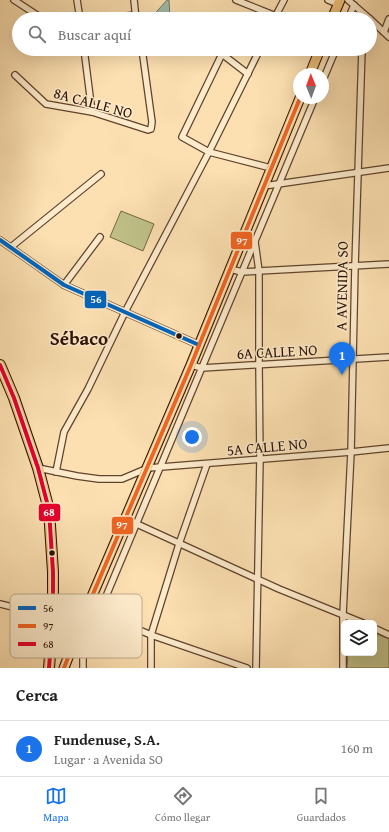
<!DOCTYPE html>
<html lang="es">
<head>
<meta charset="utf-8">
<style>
  :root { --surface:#fff; --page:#f6f6f6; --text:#222; --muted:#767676; --line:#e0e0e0; --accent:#1a73e8 }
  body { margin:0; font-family:"Gentium Book Plus",serif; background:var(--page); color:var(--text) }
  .controls { position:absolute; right:12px; bottom:12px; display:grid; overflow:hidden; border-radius:6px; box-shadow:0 4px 16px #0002 }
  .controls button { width:36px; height:36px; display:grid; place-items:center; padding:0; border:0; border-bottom:1px solid var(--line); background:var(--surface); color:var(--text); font:20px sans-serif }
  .compass { position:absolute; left:293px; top:68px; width:36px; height:36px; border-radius:50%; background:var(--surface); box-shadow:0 4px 16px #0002; rotate:359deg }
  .you { position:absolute; left:192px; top:437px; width:14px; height:14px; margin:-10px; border:3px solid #fff; border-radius:50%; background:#1a73e8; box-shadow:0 0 0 6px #1a73e833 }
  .badge { display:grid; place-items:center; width:26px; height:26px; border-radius:50%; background:var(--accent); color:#fff; font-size:13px; font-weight:700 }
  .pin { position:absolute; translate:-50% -33px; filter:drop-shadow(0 1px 2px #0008) }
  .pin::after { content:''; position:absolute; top:21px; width:14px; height:12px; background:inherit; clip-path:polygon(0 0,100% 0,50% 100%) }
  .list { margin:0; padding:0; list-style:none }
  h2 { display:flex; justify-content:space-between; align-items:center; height:52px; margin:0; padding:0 16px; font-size:17px }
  h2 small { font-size:13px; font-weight:400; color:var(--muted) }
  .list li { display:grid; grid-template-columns:26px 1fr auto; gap:12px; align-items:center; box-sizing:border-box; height:56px; padding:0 16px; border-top:1px solid var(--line) }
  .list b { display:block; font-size:15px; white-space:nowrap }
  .list p { margin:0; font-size:13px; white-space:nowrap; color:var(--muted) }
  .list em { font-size:13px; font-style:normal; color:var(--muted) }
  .icon { flex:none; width:22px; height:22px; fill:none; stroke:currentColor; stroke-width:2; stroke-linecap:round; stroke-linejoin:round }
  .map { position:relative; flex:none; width:389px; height:668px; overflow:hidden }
  .search { position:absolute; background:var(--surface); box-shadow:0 4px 16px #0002; left:12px; right:12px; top:12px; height:44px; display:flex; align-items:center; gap:10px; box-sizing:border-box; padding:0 14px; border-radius:22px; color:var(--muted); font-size:15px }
  .sheet { height:108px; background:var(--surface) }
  nav { display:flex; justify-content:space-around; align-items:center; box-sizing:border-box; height:56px; border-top:1px solid var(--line); background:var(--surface); font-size:11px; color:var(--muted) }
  nav a { display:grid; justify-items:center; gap:2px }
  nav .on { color:var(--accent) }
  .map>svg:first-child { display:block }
</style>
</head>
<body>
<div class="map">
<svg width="389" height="668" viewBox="0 0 389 668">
  <rect width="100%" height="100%" fill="#fce0b1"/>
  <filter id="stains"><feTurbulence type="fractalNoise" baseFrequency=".005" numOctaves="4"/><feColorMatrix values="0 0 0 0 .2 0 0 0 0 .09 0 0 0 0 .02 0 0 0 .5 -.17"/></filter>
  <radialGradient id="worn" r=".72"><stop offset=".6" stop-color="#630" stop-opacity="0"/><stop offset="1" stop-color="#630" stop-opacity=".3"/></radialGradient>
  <g fill="#c1c28a" stroke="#766845">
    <polygon points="121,211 154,224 143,251 110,237"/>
    <polygon points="374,633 389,639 389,668 347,668 348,653 374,653"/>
  </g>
  <polygon fill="#9fbdad" stroke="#717768" points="167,0 169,0 170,19 152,19 151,18"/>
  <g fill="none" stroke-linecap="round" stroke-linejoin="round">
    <defs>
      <g id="street">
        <polyline points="14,0 43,19"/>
        <polyline points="77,0 80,19"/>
        <polyline points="134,0 136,19"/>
        <polyline points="236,0 276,16"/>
        <polyline points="328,0 338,4"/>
        <polyline points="348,0 370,19"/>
        <polyline points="97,19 136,15"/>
        <polyline points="274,19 284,0"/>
        <polyline points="348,19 354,5"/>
        <polyline points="370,19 389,37"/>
        <polyline points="384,32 389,19"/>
        <polyline points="84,49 92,112"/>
        <polyline points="248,74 222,54 182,137 209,152 271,168"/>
        <polyline points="15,75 46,104 92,112 148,130 151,129 152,122 142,49"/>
        <polyline points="323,80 336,49"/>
        <polyline points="264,186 389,168"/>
        <polyline points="0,240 64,285 199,345"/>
        <polyline points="255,242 259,271 259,365 260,459 256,668"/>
        <polyline points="11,247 101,174"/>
        <polyline points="230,269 242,272 389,264"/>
        <polyline points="64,285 100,237"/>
        <polyline points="191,365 202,368 389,357"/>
        <polyline points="38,468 77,476 99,479 122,479 148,468 351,452 389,448"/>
        <polyline points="56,472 64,432 88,389 125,312 209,152 260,49"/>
        <polyline points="126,519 279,589 363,623"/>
        <polyline points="0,604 53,617"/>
        <polyline points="87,608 151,635 247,668"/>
        <polyline points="374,628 389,635"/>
        <polyline points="83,668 83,656 99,613 315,98"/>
        <polyline points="151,668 151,635 179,544 207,464"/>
        <polyline points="343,668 343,614 351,452 355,266 362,49"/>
      </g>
      <g id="primary">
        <polyline points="332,19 340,0"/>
        <polyline points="310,74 320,49"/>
        <polyline points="64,668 87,608 191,365 300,98"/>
      </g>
      <polyline id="highway" points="0,365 14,398 38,468 49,510 53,572 53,617 49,668"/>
    </defs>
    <use href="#street" stroke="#5f432c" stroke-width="8"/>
    <use href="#primary" stroke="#2b0f00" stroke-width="11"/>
    <use href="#highway" stroke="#2b0f00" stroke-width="12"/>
    <use href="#street" stroke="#fdebcc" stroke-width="5.5"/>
    <use href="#primary" stroke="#eec078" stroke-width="9"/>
    <use href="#highway" stroke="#eec078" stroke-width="10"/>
    <defs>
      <polyline id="bus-1" points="0,240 64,285 199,345"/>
      <polyline id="bus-2" points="64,668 87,608 191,365 300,98"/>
      <polyline id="bus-3" points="0,365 14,398 38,468 49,510 53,572 53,617 49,668"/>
    </defs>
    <use href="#bus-1" stroke="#fdebcc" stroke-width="7"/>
    <use href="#bus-2" stroke="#fdebcc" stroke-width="7"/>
    <use href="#bus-3" stroke="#fdebcc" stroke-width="7"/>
    <use href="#bus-1" stroke="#0065bd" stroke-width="4"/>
    <use href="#bus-2" stroke="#f26522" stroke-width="4"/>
    <use href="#bus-3" stroke="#e4002b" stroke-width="4"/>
  </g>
  <g fill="#2b0f00" stroke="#fdebcc" stroke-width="1.5">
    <circle cx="179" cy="336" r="3.5"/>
    <circle cx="52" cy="553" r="3.5"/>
  </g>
  <g text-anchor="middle" stroke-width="3" stroke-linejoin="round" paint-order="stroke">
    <g font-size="15" fill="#2b0f00" stroke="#fdebcc">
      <text transform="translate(93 103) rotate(15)" y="5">8A CALLE NO</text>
      <text transform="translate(342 286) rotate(-89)" y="5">A AVENIDA SO</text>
      <text transform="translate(277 352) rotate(-3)" y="5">6A CALLE NO</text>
      <text transform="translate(267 447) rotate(-5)" y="5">5A CALLE NO</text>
    </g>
    <g font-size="19" font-weight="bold" fill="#2b0f00" stroke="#fdebcc">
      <text x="79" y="345">Sébaco</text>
    </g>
  </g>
  <rect x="10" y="594" width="132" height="64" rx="6" fill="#fdebcc" stroke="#bea98f" stroke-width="1"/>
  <rect x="18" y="606" width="18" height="4" fill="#0065bd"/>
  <rect x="18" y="624" width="18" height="4" fill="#f26522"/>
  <rect x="18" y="642" width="18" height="4" fill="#e4002b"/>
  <g font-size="11" fill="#2b0f00">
    <text x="43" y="612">56</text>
    <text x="43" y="630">97</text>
    <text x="43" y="648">68</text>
  </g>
  <g stroke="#fdebcc" stroke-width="1.5">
    <rect x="230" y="231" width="23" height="19" rx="4" fill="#f26522"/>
    <rect x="84" y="290" width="23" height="19" rx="4" fill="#0065bd"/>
    <rect x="38" y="503" width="23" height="19" rx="4" fill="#e4002b"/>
    <rect x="111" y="516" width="23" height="19" rx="4" fill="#f26522"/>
  </g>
  <g font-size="11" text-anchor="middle" font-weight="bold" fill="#fff">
    <text x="242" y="245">97</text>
    <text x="96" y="303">56</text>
    <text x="49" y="516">68</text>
    <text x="122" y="529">97</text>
  </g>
  <rect width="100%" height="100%" filter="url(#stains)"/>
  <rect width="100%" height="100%" fill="url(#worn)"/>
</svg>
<div class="controls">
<button><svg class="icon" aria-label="layers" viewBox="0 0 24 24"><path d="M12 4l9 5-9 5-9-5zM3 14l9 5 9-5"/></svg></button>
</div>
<svg class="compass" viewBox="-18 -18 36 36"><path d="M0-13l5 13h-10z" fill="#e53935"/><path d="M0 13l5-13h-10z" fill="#767676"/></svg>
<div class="you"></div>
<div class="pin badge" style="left:342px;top:375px">1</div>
<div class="search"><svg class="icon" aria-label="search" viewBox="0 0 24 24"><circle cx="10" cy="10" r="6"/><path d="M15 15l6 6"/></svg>Buscar aquí</div>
</div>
<section class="sheet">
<h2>Cerca<small></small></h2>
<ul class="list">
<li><span class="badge">1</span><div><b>Fundenuse, S.A.</b><p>Lugar · a Avenida SO</p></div><em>160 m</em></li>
</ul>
</section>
<nav>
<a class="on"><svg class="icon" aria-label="map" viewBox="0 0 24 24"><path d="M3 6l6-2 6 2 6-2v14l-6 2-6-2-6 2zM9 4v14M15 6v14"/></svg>Mapa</a>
<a><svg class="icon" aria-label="directions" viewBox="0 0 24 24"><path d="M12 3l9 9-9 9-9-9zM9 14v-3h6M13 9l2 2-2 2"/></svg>Cómo llegar</a>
<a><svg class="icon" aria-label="saved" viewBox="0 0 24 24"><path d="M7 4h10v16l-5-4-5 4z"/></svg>Guardados</a>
</nav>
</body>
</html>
